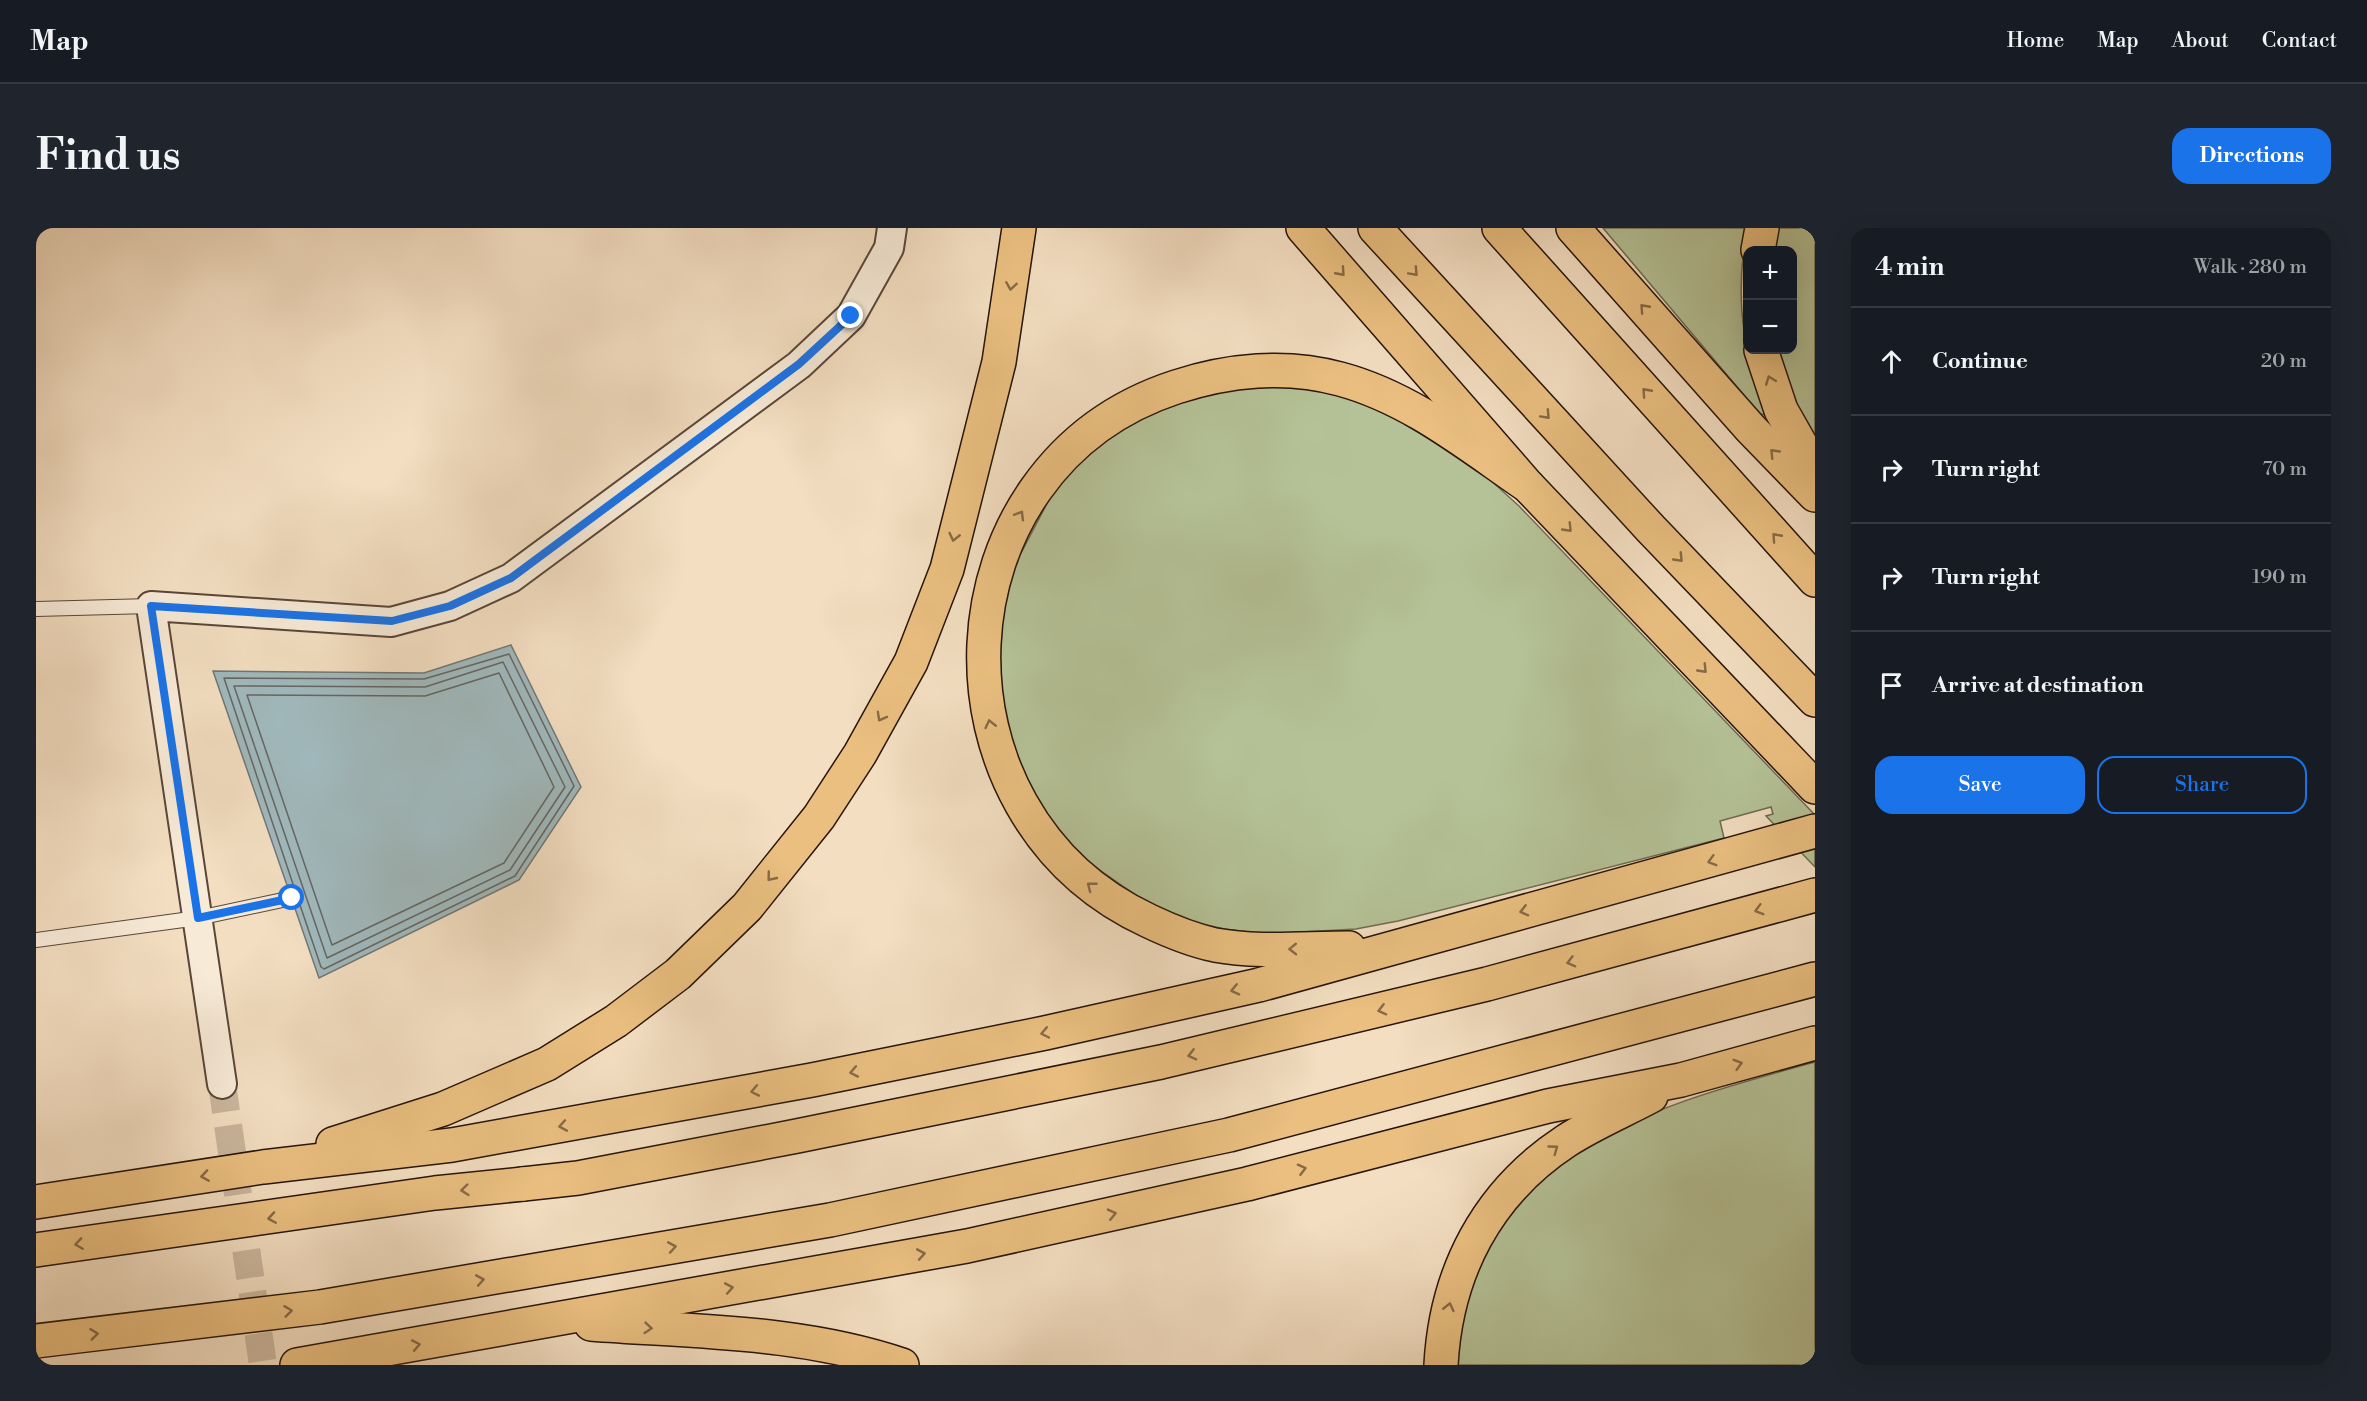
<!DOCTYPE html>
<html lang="en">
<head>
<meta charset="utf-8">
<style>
  :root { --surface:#171b24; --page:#20242c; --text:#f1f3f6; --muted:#9ea1a6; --line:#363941; --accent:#1a73e8 }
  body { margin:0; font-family:"Libre Bodoni",serif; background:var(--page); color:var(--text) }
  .controls { position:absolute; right:18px; top:18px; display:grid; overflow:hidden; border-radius:12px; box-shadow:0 6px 24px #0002 }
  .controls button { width:54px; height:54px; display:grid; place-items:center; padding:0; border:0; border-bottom:2px solid var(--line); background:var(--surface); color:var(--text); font:30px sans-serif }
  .stop { position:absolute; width:18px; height:18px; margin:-14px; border:4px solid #1a73e8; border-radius:50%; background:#fff }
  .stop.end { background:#1a73e8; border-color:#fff; box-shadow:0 2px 6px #0008 }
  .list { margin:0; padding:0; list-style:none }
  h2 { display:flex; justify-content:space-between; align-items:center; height:78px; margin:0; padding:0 24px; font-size:26px }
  h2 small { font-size:20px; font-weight:400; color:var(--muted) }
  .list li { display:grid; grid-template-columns:39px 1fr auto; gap:18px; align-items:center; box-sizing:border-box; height:108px; padding:0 24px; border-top:2px solid var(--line) }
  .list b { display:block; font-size:22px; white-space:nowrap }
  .list em { font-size:20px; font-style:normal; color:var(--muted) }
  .actions { display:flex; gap:12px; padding:18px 24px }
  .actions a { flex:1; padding:14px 0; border:2px solid var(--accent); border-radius:18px; text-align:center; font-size:21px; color:var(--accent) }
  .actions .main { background:var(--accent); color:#fff }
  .icon { flex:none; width:33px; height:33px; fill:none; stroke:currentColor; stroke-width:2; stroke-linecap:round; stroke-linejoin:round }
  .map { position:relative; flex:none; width:1779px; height:1137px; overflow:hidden; border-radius:18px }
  header { display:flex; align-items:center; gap:36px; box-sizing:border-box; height:84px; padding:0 30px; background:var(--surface); border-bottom:2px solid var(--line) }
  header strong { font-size:28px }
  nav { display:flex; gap:33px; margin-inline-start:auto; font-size:21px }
  .intro { display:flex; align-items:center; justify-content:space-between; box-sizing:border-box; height:144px; padding:0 36px }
  h1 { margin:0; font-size:42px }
  .button { padding:15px 27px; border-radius:18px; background:var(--accent); color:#fff; font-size:21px; font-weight:700 }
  main { display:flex; gap:36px; padding:0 36px }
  aside { flex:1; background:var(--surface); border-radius:18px; box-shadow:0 6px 24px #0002 }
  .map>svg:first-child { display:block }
</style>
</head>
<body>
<header>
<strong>Map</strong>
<nav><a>Home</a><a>Map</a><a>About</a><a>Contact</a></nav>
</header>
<div class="intro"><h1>Find us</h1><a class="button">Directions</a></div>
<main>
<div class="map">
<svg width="1779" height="1137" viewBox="0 0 1779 1137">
  <rect width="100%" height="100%" fill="#f3dec1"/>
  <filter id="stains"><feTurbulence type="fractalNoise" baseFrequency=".00333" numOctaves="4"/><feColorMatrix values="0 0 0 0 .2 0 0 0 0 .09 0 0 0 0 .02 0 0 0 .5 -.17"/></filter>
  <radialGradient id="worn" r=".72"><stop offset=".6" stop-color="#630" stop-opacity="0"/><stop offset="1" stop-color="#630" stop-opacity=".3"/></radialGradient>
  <g fill="#b5c297" stroke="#6e6b51" stroke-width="1.5">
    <path d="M1567,0H1711C1698,75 1707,116 1730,187L1724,186Z"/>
    <polygon points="1740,0 1779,0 1779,215 1757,172 1740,122 1756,122 1756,22 1736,22"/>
    <polygon points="1250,157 1291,162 1350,181 1441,240 1483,278 1779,587 1779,639 1730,588 1737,586 1735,579 1684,593 1688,610 1362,693 1320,701 1229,706 1188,701 1149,692 1114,677 1045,629 1003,577 975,519 960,429 974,346 1016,266 1044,234 1079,206 1126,180 1181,163"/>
    <path d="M1779,834V1137H1420C1438,926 1604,882 1779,834Z"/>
  </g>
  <polygon fill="#a0b9bd" stroke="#707776" stroke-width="1.5" points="475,417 545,559 483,652 283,750 177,443 388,445"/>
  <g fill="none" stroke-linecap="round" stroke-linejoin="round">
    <g stroke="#646664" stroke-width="1.5">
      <polygon points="467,434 529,559 474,642 291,730 198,458 389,459"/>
      <polygon points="463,445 518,559 468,635 296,717 211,467 389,468"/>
      <polyline points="259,662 188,450 388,451 473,426 538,558 479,648 288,741 285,739 263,674"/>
    </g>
    <polyline stroke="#cab69d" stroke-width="28" stroke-dasharray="28 14" stroke-linecap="butt" points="186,856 227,1137"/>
    <defs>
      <g id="service">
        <polyline points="0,381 115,378"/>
        <polyline points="0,712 162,690 256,670"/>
      </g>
      <polyline id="minor" points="186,856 115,378 355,394 414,378 475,350 763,137 815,88 853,20 856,0"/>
      <polyline id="primary" points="0,1022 399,965 487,956"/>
      <g id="motorway">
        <polyline points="1267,0 1492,258 1779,559"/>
        <polyline points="1339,0 1615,301 1779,472"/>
        <polyline points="1463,0 1779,352"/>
        <polyline points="1537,0 1715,201 1779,267"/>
        <polyline points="1722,22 1726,0"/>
        <polyline points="1725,122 1745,182 1779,242"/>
        <path d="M1313,720C1269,720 1222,725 1179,717C1156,712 1134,703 1113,693C882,586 895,239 1140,159C1192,142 1250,136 1304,151C1375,170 1432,217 1492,258"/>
        <polyline points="297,916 407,881 511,836 580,793 642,746 711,679 783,589 824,526 875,434 911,341 963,134 983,0"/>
        <polyline points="487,956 542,950 761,908 1125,834 1451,756 1779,667"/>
        <polyline points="0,974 227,939 416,917 776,852 1009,805 1223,757 1779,603"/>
        <path d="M555,1096C660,1104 766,1103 866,1137"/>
        <polyline points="0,1113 284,1079 794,992 1193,907 1779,751"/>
        <polyline points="261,1137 931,1018 1211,956 1512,878 1645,852 1779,815"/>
        <path d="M1405,1137C1410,1044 1451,965 1530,913C1556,896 1587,883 1615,868"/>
      </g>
    </defs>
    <use href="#service" stroke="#5a4638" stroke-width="16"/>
    <use href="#minor" stroke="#5a4638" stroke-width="32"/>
    <use href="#primary" stroke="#27140b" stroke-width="36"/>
    <use href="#motorway" stroke="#27140b" stroke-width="36"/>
    <use href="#service" stroke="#f7ead7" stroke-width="14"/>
    <use href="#minor" stroke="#f7ead7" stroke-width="28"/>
    <use href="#primary" stroke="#eabf80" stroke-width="33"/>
    <use href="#motorway" stroke="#eabf80" stroke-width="33"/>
  </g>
  <defs><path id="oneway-chevron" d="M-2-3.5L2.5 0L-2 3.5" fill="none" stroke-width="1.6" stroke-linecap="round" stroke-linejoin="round" transform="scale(1.5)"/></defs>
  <g stroke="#886a46">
    <use href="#oneway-chevron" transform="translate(1305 44) rotate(48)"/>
    <use href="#oneway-chevron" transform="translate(1378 44) rotate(47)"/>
    <use href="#oneway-chevron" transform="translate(975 58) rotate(99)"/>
    <use href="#oneway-chevron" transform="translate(1608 80) rotate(-132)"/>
    <use href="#oneway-chevron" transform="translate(1734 152) rotate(-111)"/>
    <use href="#oneway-chevron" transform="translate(1610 164) rotate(-132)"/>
    <use href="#oneway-chevron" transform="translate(1510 187) rotate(47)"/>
    <use href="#oneway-chevron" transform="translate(1738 225) rotate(-134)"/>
    <use href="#oneway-chevron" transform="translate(984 287) rotate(-59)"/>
    <use href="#oneway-chevron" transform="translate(1532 300) rotate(46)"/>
    <use href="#oneway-chevron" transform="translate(918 309) rotate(103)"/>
    <use href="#oneway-chevron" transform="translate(1740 309) rotate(-132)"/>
    <use href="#oneway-chevron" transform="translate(1643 330) rotate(46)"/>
    <use href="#oneway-chevron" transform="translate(1667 441) rotate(46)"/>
    <use href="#oneway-chevron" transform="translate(845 489) rotate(119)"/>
    <use href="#oneway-chevron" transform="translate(954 496) rotate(-103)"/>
    <use href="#oneway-chevron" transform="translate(1676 633) rotate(164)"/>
    <use href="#oneway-chevron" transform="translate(735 649) rotate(129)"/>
    <use href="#oneway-chevron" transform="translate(1055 658) rotate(-142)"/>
    <use href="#oneway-chevron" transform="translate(1723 682) rotate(164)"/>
    <use href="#oneway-chevron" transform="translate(1488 683) rotate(166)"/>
    <use href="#oneway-chevron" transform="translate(1257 721) rotate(179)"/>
    <use href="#oneway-chevron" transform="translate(1535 734) rotate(165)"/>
    <use href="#oneway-chevron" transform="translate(1199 762) rotate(167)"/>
    <use href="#oneway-chevron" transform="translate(1346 782) rotate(166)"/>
    <use href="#oneway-chevron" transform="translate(1009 805) rotate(168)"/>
    <use href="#oneway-chevron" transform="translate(1156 827) rotate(166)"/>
    <use href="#oneway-chevron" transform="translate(1702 836) rotate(-16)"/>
    <use href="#oneway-chevron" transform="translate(818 844) rotate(169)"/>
    <use href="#oneway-chevron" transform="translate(719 863) rotate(169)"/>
    <use href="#oneway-chevron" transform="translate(527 898) rotate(170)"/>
    <use href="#oneway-chevron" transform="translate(1518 921) rotate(-36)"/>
    <use href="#oneway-chevron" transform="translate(1266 941) rotate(-14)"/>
    <use href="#oneway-chevron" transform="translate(169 948) rotate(171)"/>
    <use href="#oneway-chevron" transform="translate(429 962) rotate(174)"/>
    <use href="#oneway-chevron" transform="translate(1076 986) rotate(-13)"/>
    <use href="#oneway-chevron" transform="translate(236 990) rotate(171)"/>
    <use href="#oneway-chevron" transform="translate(43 1016) rotate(172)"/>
    <use href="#oneway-chevron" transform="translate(636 1019) rotate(-10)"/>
    <use href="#oneway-chevron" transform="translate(885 1026) rotate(-10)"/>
    <use href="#oneway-chevron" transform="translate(444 1052) rotate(-10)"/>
    <use href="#oneway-chevron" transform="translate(693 1060) rotate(-10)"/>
    <use href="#oneway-chevron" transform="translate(1413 1079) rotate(-77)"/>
    <use href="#oneway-chevron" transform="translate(252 1083) rotate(-7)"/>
    <use href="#oneway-chevron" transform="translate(612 1100) rotate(5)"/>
    <use href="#oneway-chevron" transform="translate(58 1106) rotate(-7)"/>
    <use href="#oneway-chevron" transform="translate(380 1117) rotate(-11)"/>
  </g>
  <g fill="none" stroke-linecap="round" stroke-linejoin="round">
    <polyline stroke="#1a73e8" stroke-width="8" points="256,670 162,690 115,378 356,393 414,378 475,350 763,136 815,88"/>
  </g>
  <rect width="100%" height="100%" filter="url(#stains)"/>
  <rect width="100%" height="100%" fill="url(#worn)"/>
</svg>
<div class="controls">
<button>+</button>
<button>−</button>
</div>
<div class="stop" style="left:256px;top:670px"></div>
<div class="stop end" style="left:815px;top:88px"></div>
</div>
<aside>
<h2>4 min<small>Walk · 280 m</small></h2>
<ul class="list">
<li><svg class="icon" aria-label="ahead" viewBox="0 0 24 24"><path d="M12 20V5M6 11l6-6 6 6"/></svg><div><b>Continue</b></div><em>20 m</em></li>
<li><svg class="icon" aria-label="right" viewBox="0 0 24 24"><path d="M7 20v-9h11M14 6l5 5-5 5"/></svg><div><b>Turn right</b></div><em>70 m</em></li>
<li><svg class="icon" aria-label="right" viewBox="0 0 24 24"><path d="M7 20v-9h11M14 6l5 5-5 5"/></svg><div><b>Turn right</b></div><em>190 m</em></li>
<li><svg class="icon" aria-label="arrive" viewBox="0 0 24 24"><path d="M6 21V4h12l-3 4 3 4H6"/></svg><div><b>Arrive at destination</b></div></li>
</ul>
<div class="actions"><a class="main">Save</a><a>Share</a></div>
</aside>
</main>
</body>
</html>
